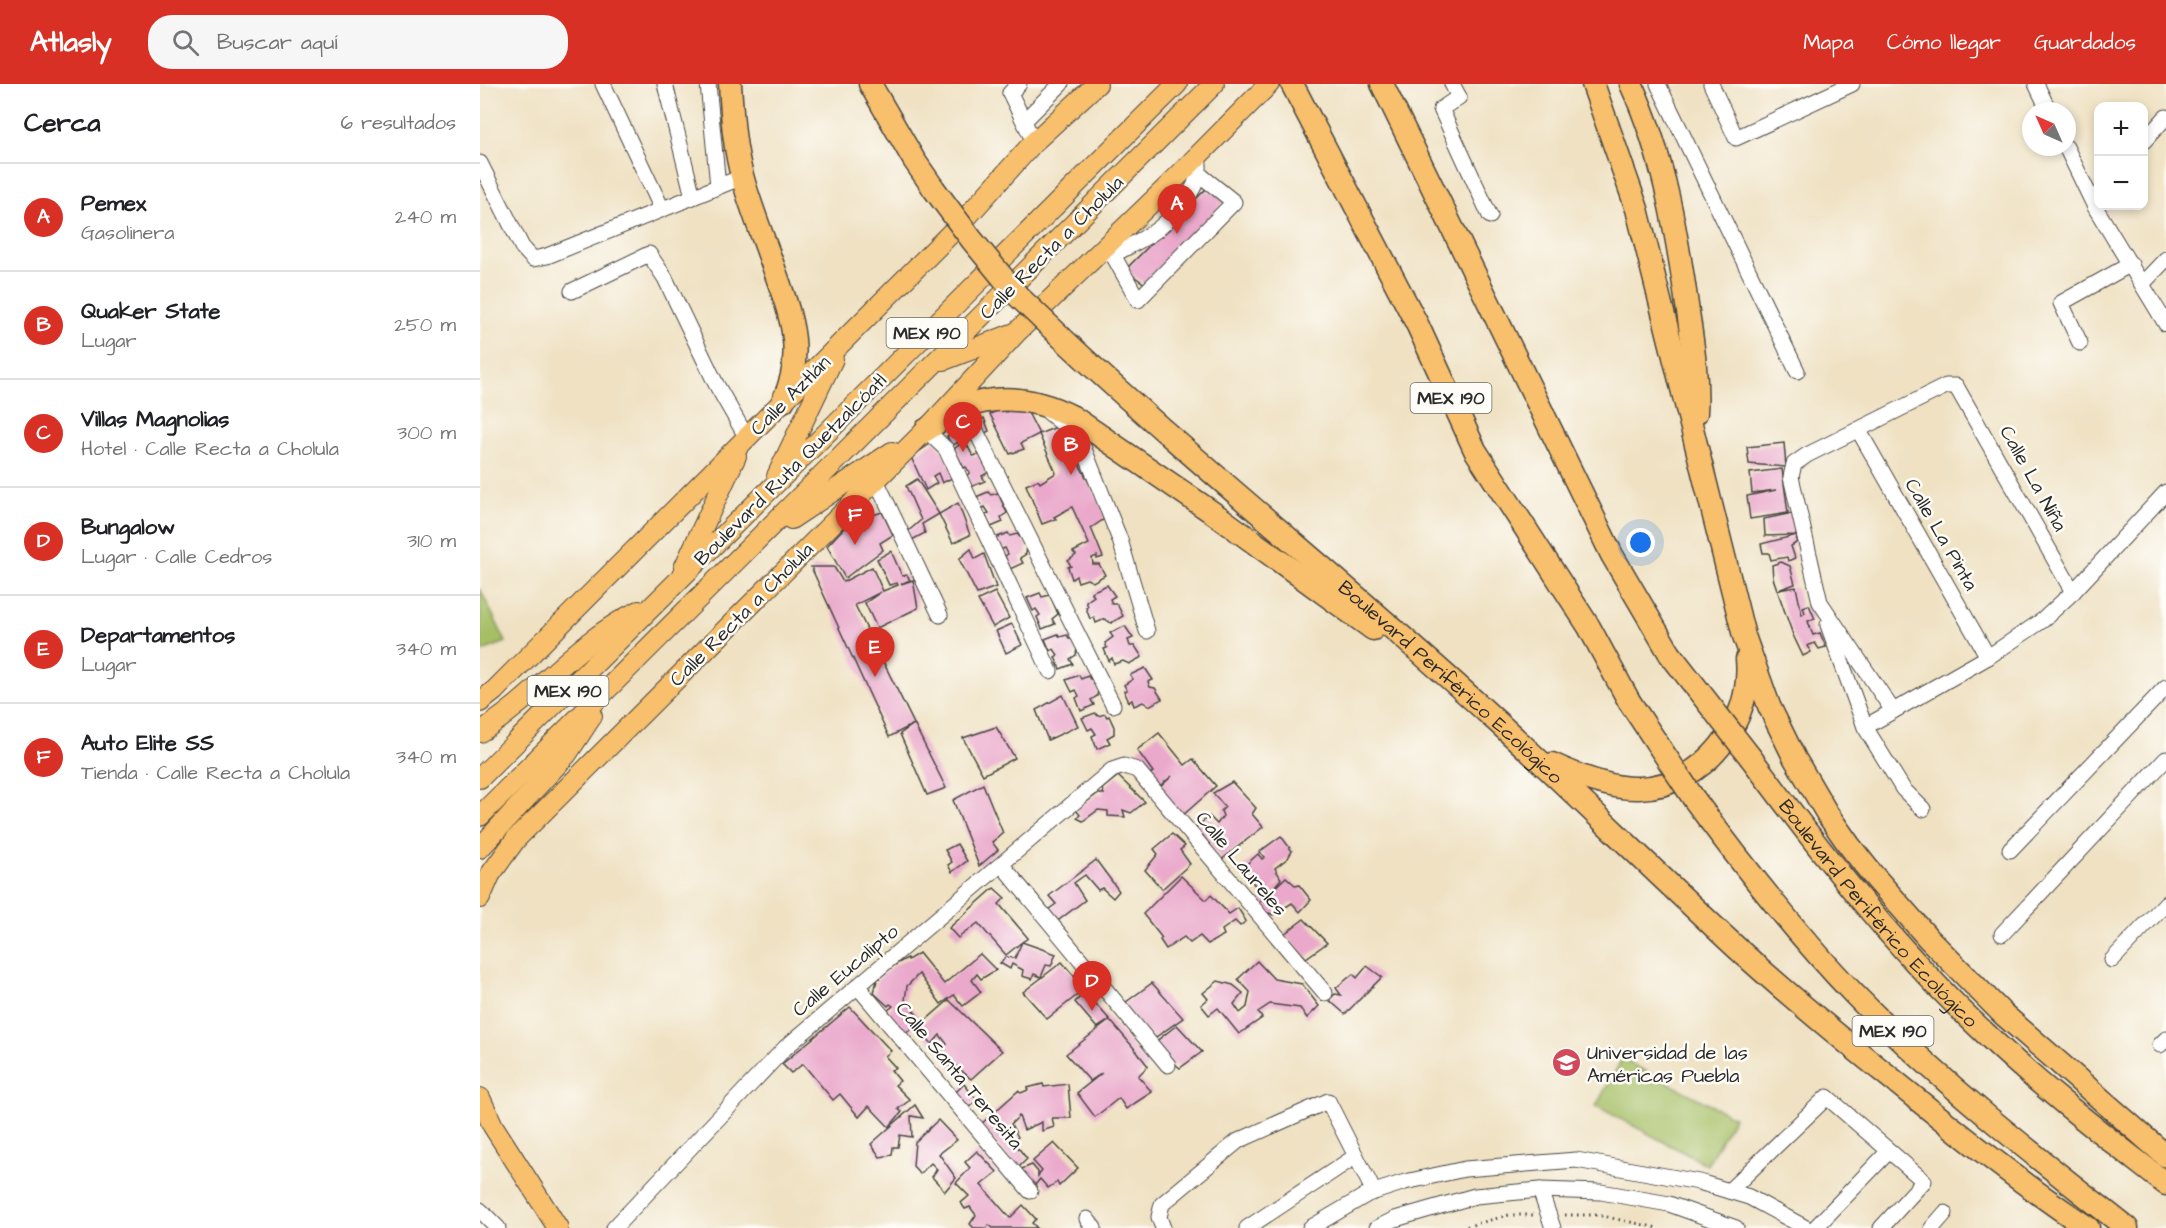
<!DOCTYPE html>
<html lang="es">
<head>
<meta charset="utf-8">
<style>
  :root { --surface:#fff; --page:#f6f6f6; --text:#202124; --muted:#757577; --line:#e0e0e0; --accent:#d93025 }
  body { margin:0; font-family:"Architects Daughter",sans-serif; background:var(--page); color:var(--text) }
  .controls { position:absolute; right:18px; top:18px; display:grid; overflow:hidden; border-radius:12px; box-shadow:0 3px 9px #0003 }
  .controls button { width:54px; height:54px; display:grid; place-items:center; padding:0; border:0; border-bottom:2px solid var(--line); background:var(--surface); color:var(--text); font:30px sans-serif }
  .compass { position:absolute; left:1542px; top:18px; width:54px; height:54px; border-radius:50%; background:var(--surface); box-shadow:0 3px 9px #0003; rotate:315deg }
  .you { position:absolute; left:1161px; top:459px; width:21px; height:21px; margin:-15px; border:4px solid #fff; border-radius:50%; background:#1a73e8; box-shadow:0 0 0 9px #1a73e833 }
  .badge { display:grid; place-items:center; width:39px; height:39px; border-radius:50%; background:var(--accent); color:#fff; font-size:20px; font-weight:700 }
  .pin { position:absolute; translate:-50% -50px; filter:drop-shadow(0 2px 3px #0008) }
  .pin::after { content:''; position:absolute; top:32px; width:21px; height:18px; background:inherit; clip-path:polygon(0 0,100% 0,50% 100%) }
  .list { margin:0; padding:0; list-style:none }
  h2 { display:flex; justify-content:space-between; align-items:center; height:78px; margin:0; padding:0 24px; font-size:26px }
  h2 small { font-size:20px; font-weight:400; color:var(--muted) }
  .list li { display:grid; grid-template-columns:39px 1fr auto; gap:18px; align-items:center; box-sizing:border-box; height:108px; padding:0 24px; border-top:2px solid var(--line) }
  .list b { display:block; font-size:22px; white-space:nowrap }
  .list p { margin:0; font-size:20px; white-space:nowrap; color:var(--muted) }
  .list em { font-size:20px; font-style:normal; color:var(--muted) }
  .icon { flex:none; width:33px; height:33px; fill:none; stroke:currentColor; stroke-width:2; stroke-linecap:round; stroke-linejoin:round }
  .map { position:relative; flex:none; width:1686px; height:1144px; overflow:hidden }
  header { display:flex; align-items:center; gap:36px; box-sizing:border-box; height:84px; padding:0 30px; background:var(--accent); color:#fff }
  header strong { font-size:28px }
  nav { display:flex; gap:33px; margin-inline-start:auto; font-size:21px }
  .search { width:420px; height:54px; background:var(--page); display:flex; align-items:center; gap:15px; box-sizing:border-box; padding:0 21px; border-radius:24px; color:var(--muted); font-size:22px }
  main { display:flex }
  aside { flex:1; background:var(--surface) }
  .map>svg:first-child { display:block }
</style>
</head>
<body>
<header>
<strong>Atlasly</strong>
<div class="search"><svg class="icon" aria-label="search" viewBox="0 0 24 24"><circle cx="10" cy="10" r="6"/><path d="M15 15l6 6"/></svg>Buscar aquí</div>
<nav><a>Mapa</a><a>Cómo llegar</a><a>Guardados</a></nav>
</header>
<main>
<aside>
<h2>Cerca<small>6 resultados</small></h2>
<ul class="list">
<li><span class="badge">A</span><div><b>Pemex</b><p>Gasolinera</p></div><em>240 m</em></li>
<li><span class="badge">B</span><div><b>Quaker State</b><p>Lugar</p></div><em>250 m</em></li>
<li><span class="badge">C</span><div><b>Villas Magnolias</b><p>Hotel · Calle Recta a Cholula</p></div><em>300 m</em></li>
<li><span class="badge">D</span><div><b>Bungalow</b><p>Lugar · Calle Cedros</p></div><em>310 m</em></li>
<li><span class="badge">E</span><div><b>Departamentos</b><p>Lugar</p></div><em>340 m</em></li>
<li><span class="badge">F</span><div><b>Auto Elite SS</b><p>Tienda · Calle Recta a Cholula</p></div><em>340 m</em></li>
</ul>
</aside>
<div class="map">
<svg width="1686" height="1144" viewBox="0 0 1686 1144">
  <rect width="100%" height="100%" fill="#fdfcf7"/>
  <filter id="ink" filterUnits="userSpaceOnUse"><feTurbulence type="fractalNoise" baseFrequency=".0167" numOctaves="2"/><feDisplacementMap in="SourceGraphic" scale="12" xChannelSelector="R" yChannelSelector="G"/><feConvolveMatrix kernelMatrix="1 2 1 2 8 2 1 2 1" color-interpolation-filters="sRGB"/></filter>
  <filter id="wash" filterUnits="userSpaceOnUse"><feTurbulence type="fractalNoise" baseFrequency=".008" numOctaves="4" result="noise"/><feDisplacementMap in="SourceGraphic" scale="24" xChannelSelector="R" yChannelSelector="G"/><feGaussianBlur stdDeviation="1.35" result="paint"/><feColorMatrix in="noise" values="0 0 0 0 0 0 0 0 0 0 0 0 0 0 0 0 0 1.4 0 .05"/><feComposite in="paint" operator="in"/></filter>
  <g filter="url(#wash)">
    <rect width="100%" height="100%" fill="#efe1c2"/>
    <g fill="#a6bf65" stroke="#687548" stroke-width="1.5">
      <polygon points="0,505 26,558 0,568"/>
      <polygon points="1142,975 1254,1033 1227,1081 1116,1022"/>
    </g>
    <g id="blocks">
      <g fill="#eaa8cb">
        <polygon points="726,105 748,115 665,200 645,186"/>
        <polygon points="543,319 559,350 541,359 544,365 530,370 510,330 524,324 526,328"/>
        <polygon points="504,334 509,347 486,359 493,372 500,370 509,388 502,392 505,397 491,403 486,392 490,389 486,383 484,384 474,365 479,361 478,358 472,362 467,352"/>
        <polygon points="579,342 627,433 611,444 623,473 617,475 617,472 612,474 613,480 619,480 625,491 613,498 607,495 598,498 596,492 592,495 588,483 591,482 588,477 596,471 593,468 609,460 592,423 574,433 576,435 562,440 546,401 558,396 560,399 576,389 559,350"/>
        <polygon points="456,356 476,392 462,399 458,389 453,392 457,399 446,406 431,373"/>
        <polygon points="1304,359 1306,383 1269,380 1267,363"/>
        <polygon points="1302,385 1308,429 1270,435 1267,412 1296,406 1272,409 1270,389"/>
        <polygon points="437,395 459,430 442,440 445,449 430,457 425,450 441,436 426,402"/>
        <polygon points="508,408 511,411 518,409 527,429 521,433 523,438 511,443 505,431 509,429 505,423 501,425 496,413"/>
        <polygon points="478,419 490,451 473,459 459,430"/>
        <polygon points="402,428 413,451 400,459 403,466 365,494 347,462 376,431 384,444 390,432"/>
        <polygon points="1313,429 1317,451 1285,452 1284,435"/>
        <polygon points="528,449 530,452 537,450 540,453 542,452 547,463 546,470 540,474 543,479 530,485 525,472 528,470 525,464 520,466 515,454"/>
        <polygon points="1317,451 1316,459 1311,462 1315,474 1308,477 1307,473 1291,476 1289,469 1283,469 1281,460"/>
        <polygon points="491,465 495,475 504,470 516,503 497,510 479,475"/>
        <polygon points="411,467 422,492 427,491 430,496 421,500 433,496 438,524 397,544 385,519 401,508 375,521 466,704 447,711 420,650 434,640 409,653 331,483 354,483 363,498 392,483 403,507 418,501 417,499 409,501 397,475"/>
        <polygon points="1301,478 1310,482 1315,500 1298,506 1316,503 1322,531 1325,529 1323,523 1329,521 1335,535 1328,537 1330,544 1333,551 1340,549 1346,563 1339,565 1335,559 1327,562 1331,568 1323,572 1313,551 1293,494 1292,481"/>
        <polygon points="627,501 635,512 630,515 632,520 637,520 643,532 631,539 625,535 616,539 614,533 610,535 606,524 608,522 606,518 614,512 611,508"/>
        <polygon points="515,508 529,534 513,543 498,516"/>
        <polygon points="560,509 562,513 570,511 578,530 572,535 575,540 562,545 557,533 560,531 556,525 553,527 547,514"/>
        <polygon points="532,540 542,561 526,569 516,547"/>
        <polygon points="645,542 653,554 648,556 650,562 655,562 662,573 649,580 643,577 634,580 632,574 629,577 624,565 627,564 625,559 633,553 630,549"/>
        <polygon points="578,550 580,553 587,551 589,554 592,553 597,564 596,571 590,575 593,580 580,585 575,573 578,571 574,565 570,567 565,555"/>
        <polygon points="665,584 673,596 668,598 670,603 675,604 682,615 669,622 663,618 654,622 652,616 649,618 644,607 647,606 644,601 653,595 650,591"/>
        <polygon points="599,591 601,595 608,592 610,595 613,594 618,606 617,612 611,616 614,621 601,627 596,614 599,612 596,606 592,608 586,596"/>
        <polygon points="583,611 598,642 568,656 556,626"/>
        <polygon points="615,629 618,632 625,630 627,633 629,632 634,643 634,650 627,654 630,659 617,665 612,652 616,650 612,644 608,646 602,634"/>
        <polygon points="516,643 535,674 503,691 483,654"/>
        <polygon points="679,649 705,681 713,675 736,702 701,733 679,704 692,692 672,708 662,695 673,688 657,666"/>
        <polygon points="638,692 665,718 651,729 643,726 645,733 628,732 628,727 618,726 603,737 597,734 600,731 596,726 617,710 624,710 622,705"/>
        <polygon points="752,698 776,724 772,730 783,743 741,776 721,749 712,757 707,752 729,732 737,740 743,732 741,727 745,723 733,709"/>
        <polygon points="503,700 523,749 512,758 518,766 499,782 473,716"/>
        <polygon points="692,750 705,762 700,766 710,780 682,805 665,786 678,770 674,765"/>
        <polygon points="801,752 812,767 808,774 795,784 801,795 788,810 806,793 816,802 819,801 831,816 820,828 812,819 793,831 789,829 784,833 774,823 785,813 761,785 778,770 782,775 785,773 779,768"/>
        <polygon points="477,760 487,777 472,788 468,781 472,778 465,766"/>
        <polygon points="616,776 639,807 633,814 622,804 618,806 605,791 594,799 605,816 575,839 565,828 576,820 569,812"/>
        <polygon points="701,792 726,816 731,811 749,830 758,824 766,837 760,842 755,837 742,846 744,851 728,860 720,852 710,859 704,853 686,865 680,856 682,854 663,830"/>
        <polygon points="514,804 525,814 519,820 548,854 542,858 576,870 571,882 566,881 561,893 554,890 552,895 542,892 543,886 532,880 530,885 520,879 526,873 535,874 542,858 526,871 498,839 478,854 469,844"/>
        <polygon points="824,835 847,859 826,874 804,850"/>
        <polygon points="439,869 464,900 500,870 516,886 501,895 497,890 492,896 501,908 483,922 474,911 461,920 439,890 427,902 425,916 442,937 426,949 407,927 413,922 410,920 408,922 394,909 397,896 413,882 427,874 428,876"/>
        <polygon points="777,877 794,895 822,900 839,922 827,934 820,924 790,920 778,928 782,934 759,950 738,924 729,931 721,921 728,915 723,909 738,897 753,901 763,909 754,920 760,929 767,923 770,908 758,895"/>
        <polygon points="582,878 605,905 567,935 543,908"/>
        <polygon points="887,882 902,893 865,930 849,916 855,910 861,911 856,904 873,890 877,894"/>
        <polygon points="672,899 703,934 673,955 642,921"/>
        <polygon points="605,908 630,936 653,963 668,982 658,992 672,1008 646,1025 639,1014 615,1033 597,1009 622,989 610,997 586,970 630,936 617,944 595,918"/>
        <polygon points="469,916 522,967 491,995 476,982 472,985 460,969 467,960 460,951 452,960 438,943"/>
        <polygon points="370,923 411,967 405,972 416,984 411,986 420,997 415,1001 430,1016 418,1025 422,1028 409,1043 389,1022 379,1033 360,1010 353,1016 323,980 311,989 302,980"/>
        <polygon points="697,941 722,968 700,984 695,980 693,983 674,959"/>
        <polygon points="484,1000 497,1016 487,1025 474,1010"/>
        <polygon points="563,1000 564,1003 588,1000 591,1034 572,1034 574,1043 562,1047 562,1038 544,1046 539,1032 531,1040 538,1053 533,1057 547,1075 537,1085 500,1041 538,1007 541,1009 548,1006 547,1004"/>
        <polygon points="435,1021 443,1034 431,1032 432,1053 420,1051 418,1063 413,1063 412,1071 400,1073 391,1060"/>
        <polygon points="458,1036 477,1056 459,1070 476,1094 465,1107 452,1093 457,1085 451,1079 440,1090 433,1082 435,1058"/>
        <polygon points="574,1059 598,1084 579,1102 577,1098 568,1104 560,1095 550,1107 534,1088 552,1081 558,1088 558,1092 562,1087 553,1077"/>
        <polygon points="497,1067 517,1088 501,1101 530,1134 543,1121 556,1135 552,1139 557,1144 513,1144 509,1141 506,1144 494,1144 490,1140 496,1131 490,1123 485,1125 481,1119 489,1112 476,1099 490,1084 485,1078"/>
      </g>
    </g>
  </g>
  <g filter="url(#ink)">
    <use href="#blocks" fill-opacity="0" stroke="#484642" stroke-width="1.5"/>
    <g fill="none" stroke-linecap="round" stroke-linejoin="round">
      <defs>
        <g id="minor">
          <polyline points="123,0 182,125"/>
          <polyline points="185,0 213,113"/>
          <polyline points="228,0 238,102"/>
          <polyline points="539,0 530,9 554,58"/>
          <polyline points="972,0 979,13 961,25 1010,132"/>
          <polyline points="1178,0 1317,287"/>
          <polyline points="1231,0 1256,54 1372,0"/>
          <polyline points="1556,0 1569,27"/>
          <polyline points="544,37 581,0"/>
          <polyline points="1664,57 1686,33"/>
          <polyline points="1586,63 1615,123 1686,240"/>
          <polyline points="0,79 42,163 53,175 67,172 262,93"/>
          <path d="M624,169L633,171C647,163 665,155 678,145C695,131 721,103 719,80"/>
          <polyline points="633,171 658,216 754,118 719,90"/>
          <polyline points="1663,199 1686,175"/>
          <polyline points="92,207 169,170 185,194 236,300 267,354"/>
          <polyline points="1600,259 1581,219 1651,180"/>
          <polyline points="484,323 633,621"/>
          <polyline points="568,328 591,347 604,365 640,456 667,547"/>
          <polyline points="446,346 466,365 570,587"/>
          <polyline points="1379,347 1508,573"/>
          <polyline points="396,396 460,531"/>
          <polyline points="1348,541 1385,643 1423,705 1443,725"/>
          <polyline points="1413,627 1340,518 1311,393 1314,380 1327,371 1466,302 1476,302 1593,508"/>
          <polyline points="1385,643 1508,573 1563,536 1593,508 1686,408"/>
          <polyline points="1530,766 1686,603"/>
          <polyline points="522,781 688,981"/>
          <polyline points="1522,850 1686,675"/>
          <polyline points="1632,876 1686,819"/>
          <polyline points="378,903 550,1107"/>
          <polyline points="1680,961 1686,955"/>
          <polyline points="1060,1106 1073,1144"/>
          <polyline points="1249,1107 1347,1013 1444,1097 1401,1144"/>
          <polyline points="0,1126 18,1144"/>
          <polyline points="607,1135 614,1144"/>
          <polyline points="134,1144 305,964 632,686 644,682 657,686 845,909"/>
          <polyline points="683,1144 679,1133 682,1120 758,1057 848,1017 894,1108"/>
          <polyline points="767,1144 876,1072"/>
          <polyline points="830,1144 888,1110 925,1098 985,1085 1096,1076 1219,1098 1269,1113 1326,1144"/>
          <polyline points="897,1144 915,1135 995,1112 1060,1106 1121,1108 1189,1120 1256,1144"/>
          <polyline points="1335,1144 1409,1067"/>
          <polyline points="1452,1144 1465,1129"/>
        </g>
        <g id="major">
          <polyline points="464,276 532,250"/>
          <polyline points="297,392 353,275"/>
          <polyline points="311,435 412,368"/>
          <polyline points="204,484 256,372"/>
          <polyline points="0,618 14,607 485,135 554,58 617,0"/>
          <path d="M0,648C57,613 97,556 159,527"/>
          <polyline points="0,694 697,0"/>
          <polyline points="0,732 734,0"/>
          <polyline points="0,764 87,670 112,632"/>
          <polyline points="0,814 10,791 36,755 446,346 538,247 683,107 789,0"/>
          <polyline points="0,1014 13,1042 78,1144"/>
        </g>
        <g id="highway">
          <path d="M250,0C252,31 254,65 263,95C272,127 285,158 296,190C312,235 325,271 303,317"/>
          <polyline points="390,0 434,76 454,105"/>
          <polyline points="812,0 938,242 995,366 1109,543 1149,617"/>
          <polyline points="902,0 1132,471 1190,570"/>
          <polyline points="1113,0 1157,125 1264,552 1289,622 1315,675 1348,731 1369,761 1392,790 1449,855 1523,930 1686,1072"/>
          <path d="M1151,0C1184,72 1197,150 1208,228C1213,261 1218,295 1216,329"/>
          <path id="s1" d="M582,254C721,385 872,504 1012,633C1085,699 1154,768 1226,835C1285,892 1348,944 1412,995C1476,1047 1539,1098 1608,1144"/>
          <path d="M446,346C458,338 472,328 485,323C521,309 559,316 593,333L739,433L893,545"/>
          <path id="s2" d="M1271,674C1343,771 1418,868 1507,951C1563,1005 1625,1052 1686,1100"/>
          <path d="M1072,680C1098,692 1130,705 1159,704C1225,702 1273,638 1267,575"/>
          <path d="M1214,715C1264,783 1316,850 1375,911C1458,996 1553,1071 1647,1144"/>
        </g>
      </defs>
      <use href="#minor" stroke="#484642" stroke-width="17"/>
      <use href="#major" stroke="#484642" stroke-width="22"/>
      <use href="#highway" stroke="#484642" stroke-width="25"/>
      <g stroke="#484642" stroke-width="3" stroke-dasharray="1.5 4.5" stroke-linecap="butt">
        <polyline points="1085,1131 1117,1131 1178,1144"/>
        <polyline points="981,1144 1029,1131 1054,1131"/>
      </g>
      <use href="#minor" stroke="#fff" stroke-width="15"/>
      <use href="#major" stroke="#f8bf6c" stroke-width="20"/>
      <use href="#highway" stroke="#f8bf6c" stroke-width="22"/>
      <defs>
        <g id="highway-bridge">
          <polyline points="454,105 492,156 538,212 582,254"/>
          <polyline points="1190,570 1271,674"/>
          <polyline points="1149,617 1214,715"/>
        </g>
      </defs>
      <use href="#highway-bridge" stroke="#484642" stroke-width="25" stroke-linecap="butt"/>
      <use href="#highway-bridge" stroke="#f8bf6c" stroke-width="22"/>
    </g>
  </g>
  <defs>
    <symbol id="university-disc" viewBox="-11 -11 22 22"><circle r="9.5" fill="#d1495b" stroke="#fdfcf7"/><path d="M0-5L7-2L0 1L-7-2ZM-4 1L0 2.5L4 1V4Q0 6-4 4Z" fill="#fff"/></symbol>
  </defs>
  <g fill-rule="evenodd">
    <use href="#university-disc" x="1070" y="962" width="33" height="33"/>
  </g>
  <g text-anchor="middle" stroke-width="5" stroke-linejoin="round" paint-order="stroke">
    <g fill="#fdfcf7" stroke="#6a6a68" stroke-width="1.5">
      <rect x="406.5" y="234" width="81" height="30" rx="4.5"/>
      <rect x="930.5" y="299" width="81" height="30" rx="4.5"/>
      <rect x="47.5" y="592" width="81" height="30" rx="4.5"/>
      <rect x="1372.5" y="932" width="81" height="30" rx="4.5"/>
    </g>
    <g font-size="18" font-weight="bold" fill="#2b2b2b">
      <text x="447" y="255">MEX 190</text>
      <text x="971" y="320">MEX 190</text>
      <text x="88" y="613">MEX 190</text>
      <text x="1413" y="953">MEX 190</text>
    </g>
    <g font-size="20" fill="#2b2b2b" stroke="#fdfcf7">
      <text transform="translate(571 163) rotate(-45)" y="7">Calle Recta a Cholula</text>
      <text transform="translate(310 311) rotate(-45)" y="7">Calle Aztlán</text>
      <text transform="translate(310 385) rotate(-45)" y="7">Boulevard Ruta Quetzalcóatl</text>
      <text transform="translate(1554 394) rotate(61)" y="7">Calle La Niña</text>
      <text transform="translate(1462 450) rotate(60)" y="7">Calle La Pinta</text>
      <text transform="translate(261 530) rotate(-45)" y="7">Calle Recta a Cholula</text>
      <text dy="7" stroke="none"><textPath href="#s1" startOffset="519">Boulevard Periférico Ecológico</textPath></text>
      <text transform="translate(762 779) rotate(50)" y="7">Calle Laureles</text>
      <text dy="7" stroke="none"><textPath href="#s2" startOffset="201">Boulevard Periférico Ecológico</textPath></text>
      <text transform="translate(365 886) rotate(-40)" y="7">Calle Eucalipto</text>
      <text transform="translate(480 991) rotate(50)" y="7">Calle Santa Teresita</text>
    </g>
    <g font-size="20" fill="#2b2b2b" stroke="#fdfcf7" text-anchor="start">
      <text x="1107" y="975">Universidad de las<tspan x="1107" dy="23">Américas Puebla</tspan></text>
    </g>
  </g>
</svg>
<div class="controls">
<button>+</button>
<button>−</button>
</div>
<svg class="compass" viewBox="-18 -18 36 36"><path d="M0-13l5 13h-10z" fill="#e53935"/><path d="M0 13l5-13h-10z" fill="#757577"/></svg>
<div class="you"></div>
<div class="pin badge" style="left:697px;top:150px">A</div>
<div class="pin badge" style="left:591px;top:391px">B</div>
<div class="pin badge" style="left:483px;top:368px">C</div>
<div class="pin badge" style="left:612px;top:927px">D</div>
<div class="pin badge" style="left:395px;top:593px">E</div>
<div class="pin badge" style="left:375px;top:461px">F</div>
</div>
</main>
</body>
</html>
